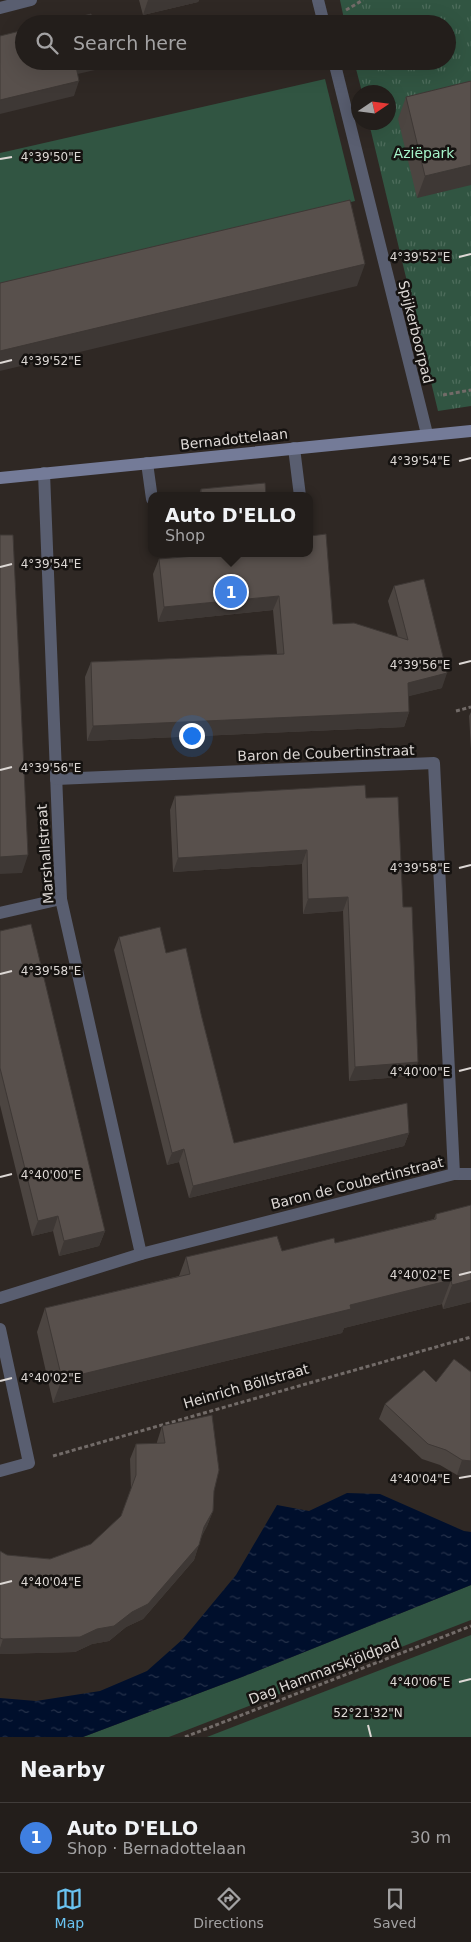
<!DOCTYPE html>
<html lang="en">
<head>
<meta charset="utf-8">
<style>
  :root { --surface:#231e1b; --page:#2f2b28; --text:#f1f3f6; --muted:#a3a2a3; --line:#403c3a; --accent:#6ac3f1 }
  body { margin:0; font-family:"DejaVu Sans",sans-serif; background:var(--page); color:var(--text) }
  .compass { position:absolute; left:351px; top:85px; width:45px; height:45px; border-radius:50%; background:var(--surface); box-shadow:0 5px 20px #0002; rotate:77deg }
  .you { position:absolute; left:191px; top:735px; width:18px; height:18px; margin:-12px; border:4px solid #fff; border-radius:50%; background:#1a73e8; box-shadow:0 0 0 8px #1a73e833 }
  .badge { display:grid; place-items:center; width:32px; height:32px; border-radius:50%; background:var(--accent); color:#fff; font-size:16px; font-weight:700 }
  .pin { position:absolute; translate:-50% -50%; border:2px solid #fff; box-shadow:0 1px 5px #0006 }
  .popup { position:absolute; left:148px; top:492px; width:165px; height:65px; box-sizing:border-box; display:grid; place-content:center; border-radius:10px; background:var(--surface); filter:drop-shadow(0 1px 4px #0005); font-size:16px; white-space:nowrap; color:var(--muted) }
  .popup b { font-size:19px; color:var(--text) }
  .popup::after { content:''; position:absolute; left:50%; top:100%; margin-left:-10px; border:10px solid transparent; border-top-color:var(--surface) }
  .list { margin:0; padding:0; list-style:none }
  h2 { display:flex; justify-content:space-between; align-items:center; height:65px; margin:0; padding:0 20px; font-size:21px }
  h2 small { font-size:16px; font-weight:400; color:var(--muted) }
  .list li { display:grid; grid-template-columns:32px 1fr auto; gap:15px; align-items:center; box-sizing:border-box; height:70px; padding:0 20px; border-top:1px solid var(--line) }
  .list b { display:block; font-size:19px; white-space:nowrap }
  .list p { margin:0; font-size:16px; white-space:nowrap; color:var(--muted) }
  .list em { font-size:16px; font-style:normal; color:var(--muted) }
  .icon { flex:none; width:28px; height:28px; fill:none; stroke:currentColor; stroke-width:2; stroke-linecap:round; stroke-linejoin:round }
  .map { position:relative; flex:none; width:471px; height:1737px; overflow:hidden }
  .search { position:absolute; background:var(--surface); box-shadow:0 5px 20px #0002; left:15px; right:15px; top:15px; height:55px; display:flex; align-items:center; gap:12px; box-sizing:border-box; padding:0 18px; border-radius:28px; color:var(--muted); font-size:19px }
  .sheet { height:135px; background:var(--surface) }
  nav { display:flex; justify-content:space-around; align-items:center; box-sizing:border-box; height:70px; border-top:1px solid var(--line); background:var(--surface); font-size:14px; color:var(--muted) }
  nav a { display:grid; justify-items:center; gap:2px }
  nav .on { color:var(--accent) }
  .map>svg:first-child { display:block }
</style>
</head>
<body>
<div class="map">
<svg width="471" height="1737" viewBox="0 0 471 1737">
  <defs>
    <pattern id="park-tufts" width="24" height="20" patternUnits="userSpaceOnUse" patternTransform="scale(1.25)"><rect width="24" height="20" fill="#315542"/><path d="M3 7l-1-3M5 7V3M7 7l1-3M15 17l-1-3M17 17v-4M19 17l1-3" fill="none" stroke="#4e6d5c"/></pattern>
    <pattern id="water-ripples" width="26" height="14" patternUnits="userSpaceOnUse" patternTransform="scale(1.25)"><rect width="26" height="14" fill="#000f2c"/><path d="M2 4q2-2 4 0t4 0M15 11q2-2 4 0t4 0" fill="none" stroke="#25314a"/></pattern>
  </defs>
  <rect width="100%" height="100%" fill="#2f2824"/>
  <g fill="#315542">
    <polygon points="325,79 355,201 0,287 0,153"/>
    <polygon points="471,1585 471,1620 169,1737 83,1737 242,1677"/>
    <polygon points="471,1635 471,1737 207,1737"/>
  </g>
  <polygon fill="url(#park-tufts)" points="340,0 471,0 471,406 438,411 369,123 388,122 388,92 362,92 354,61 447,61 447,24 345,24"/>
  <polygon fill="url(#water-ripples)" points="347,1493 380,1494 464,1531 471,1532 471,1585 242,1677 83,1737 0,1737 0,1698 36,1701 100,1691 147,1671 183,1639 236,1575 277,1505 309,1511"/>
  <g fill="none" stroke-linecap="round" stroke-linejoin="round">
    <g stroke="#726b68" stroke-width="3" stroke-dasharray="4 2.5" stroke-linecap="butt">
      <polyline points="346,10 363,0"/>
      <polyline points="443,395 471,390"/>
      <polyline points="456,711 471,707"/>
      <polyline points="53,1456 471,1337"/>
      <polyline points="185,1737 471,1626"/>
    </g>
    <g stroke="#595e70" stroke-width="12">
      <polyline points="294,448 300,496"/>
      <polyline points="147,463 152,499"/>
    </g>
    <g stroke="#595e70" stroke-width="12">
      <polyline points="318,0 324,24"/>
      <polyline points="0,8 31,0"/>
      <polyline points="334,61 427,434"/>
      <polyline points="44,473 61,899 141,1254"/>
      <polyline points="0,913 61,899"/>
      <polyline points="454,1174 471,1174"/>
      <polyline points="0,1298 141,1254 454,1174 434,763 56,779"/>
      <polyline points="0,1329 29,1463 0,1471"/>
    </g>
    <polyline stroke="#747b98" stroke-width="12" points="0,478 471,431"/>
  </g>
  <g fill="#4c4541">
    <polygon points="139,0 199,0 198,2 143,15"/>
    <polygon points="471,81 417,198 398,119 406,97"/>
    <polygon points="201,489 266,496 198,496"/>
    <polygon points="200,553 310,553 333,624 398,637 388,601 394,586 442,688 408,696 409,712 404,727 87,741 85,677 91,662 277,654 273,610 158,622 153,574 159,559 200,555"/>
    <polygon points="471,712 471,749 469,716"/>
    <polygon points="175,796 366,798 403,907 413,1076 349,1081 343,911 303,914 302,864 173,872 170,810"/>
    <polygon points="0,931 105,1231 99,1246 59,1256 53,1231 32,1236 0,1105"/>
    <polygon points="119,937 166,953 202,1018 234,1143 409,1133 404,1146 189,1198 179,1162 167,1165 114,950"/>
    <polygon points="436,1214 471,1302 443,1309 442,1304 344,1328 342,1333 53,1403 37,1332 45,1308 179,1276 186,1257 282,1251 335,1243 434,1219"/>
    <polygon points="436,1382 471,1477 457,1475 440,1465 422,1459 379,1419 385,1404"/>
    <polygon points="162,1426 214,1491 213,1511 207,1526 201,1537 194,1560 143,1619 126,1627 109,1641 92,1644 75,1652 0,1654 0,1551 7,1555 50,1559 91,1544 121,1516 131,1490 130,1459 136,1444 157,1444 157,1442"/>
  </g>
  <g fill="#3e3835">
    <polygon points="148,0 199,0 198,2 143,15"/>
    <polygon points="75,61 98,61 95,70 69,76"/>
    <polygon points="79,81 74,96 0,114 0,100"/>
    <polygon points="471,165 471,185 417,198 425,176"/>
    <polygon points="365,264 357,286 0,371 0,351"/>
    <polygon points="279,596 273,610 158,622 164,607"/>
    <polygon points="447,673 442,688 402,698 408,683"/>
    <polygon points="409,712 404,727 87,741 93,726"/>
    <polygon points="307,850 302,864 173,872 178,858"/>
    <polygon points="28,855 22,873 0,874 0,857"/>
    <polygon points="348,897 343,911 303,914 308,899"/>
    <polygon points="418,1062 413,1076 349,1081 355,1067"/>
    <polygon points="409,1133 404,1146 189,1198 193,1186"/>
    <polygon points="184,1149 179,1162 167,1165 172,1153"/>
    <polygon points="58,1216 53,1231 32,1236 38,1221"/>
    <polygon points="105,1231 99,1246 59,1256 64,1241"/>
    <polygon points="451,1280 442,1304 344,1328 342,1333 53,1403 62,1379 350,1305"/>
    <polygon points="471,1280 471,1302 443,1309 452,1285"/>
    <polygon points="462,1460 471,1461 471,1477 457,1475"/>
    <polygon points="213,1511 207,1526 199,1542 204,1527"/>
    <polygon points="199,1545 194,1560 143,1619 126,1627 109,1641 92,1644 75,1652 0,1654 0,1648 3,1639"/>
  </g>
  <g fill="#58504c" stroke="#3e3835">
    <polygon points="91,14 93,24 52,24"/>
    <polygon points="24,30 24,61 75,61 79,81 0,100 0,36"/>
    <polygon points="471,81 471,165 425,176 406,97"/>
    <polygon points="350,200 365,264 0,351 0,283"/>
    <polygon points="265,483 266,496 201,496 201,489"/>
    <polygon points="326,534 333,624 354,623 408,640 394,586 424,579 447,673 408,683 409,712 93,726 91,662 284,654 279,596 164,607 159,559 207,555 207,553 310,553 310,536"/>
    <polygon points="0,535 13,535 28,855 0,857"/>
    <polygon points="365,785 366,798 398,797 403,907 412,907 418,1062 355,1067 348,897 308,899 307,850 178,858 175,796"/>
    <polygon points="31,924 105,1231 64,1241 58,1216 38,1221 0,1068 0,931"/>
    <polygon points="160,927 166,953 186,948 202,1018 234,1143 407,1103 409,1133 193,1186 184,1149 172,1153 119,937"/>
    <polygon points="471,1205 471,1280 452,1285 451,1280 350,1305 351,1309 62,1379 45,1308 190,1274 186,1257 277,1236 282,1251 334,1238 335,1243 436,1219 436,1214"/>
    <polygon points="454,1359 471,1372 471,1461 462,1460 446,1450 428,1444 385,1404 424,1370 436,1382"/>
    <polygon points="212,1415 219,1470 214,1491 213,1511 204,1527 199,1545 148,1604 132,1612 114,1626 97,1629 80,1637 3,1639 0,1638 0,1551 7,1555 50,1559 91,1544 121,1516 136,1475 136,1444 165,1443 162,1426"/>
  </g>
  <path fill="none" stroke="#ddd8d5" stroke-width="2" d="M0,159L12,157M459,257L471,254M0,363L12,360M459,461L471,458M0,567L12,564M459,664L471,661M0,770L12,767M459,868L471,865M0,974L12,971M459,1071L471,1068M0,1177L12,1174M459,1275L471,1272M0,1381L12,1378M459,1478L471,1476M0,1584L12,1581M459,1682L471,1679M368,1725L371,1737"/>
  <g text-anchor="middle" stroke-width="5" stroke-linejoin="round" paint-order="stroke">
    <g font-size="14" fill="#a6f4ca" stroke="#151210">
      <text x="424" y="158">Aziëpark</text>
    </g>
    <g font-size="14" fill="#ddd8d5" stroke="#151210">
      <text transform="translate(416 332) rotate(76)" y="5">Spijkerboorpad</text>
      <text transform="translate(234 439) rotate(-6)" y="5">Bernadottelaan</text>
      <text transform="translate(326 753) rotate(-2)" y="5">Baron de Coubertinstraat</text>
      <text transform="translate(45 854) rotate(-94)" y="5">Marshallstraat</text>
      <text transform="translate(357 1183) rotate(-14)" y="5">Baron de Coubertinstraat</text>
      <text transform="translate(246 1386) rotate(-16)" y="5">Heinrich Böllstraat</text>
      <text transform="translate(324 1671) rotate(-21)" y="5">Dag Hammarskjöldpad</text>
    </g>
  </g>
  <g font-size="12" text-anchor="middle" fill="#ddd8d5" stroke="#151210" stroke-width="5" stroke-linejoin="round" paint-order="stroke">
    <text x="51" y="161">4°39'50"E</text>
    <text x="420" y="261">4°39'52"E</text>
    <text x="51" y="365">4°39'52"E</text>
    <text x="420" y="465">4°39'54"E</text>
    <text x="51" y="568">4°39'54"E</text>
    <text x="420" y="669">4°39'56"E</text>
    <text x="51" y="772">4°39'56"E</text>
    <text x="420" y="872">4°39'58"E</text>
    <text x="51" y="975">4°39'58"E</text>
    <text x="420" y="1076">4°40'00"E</text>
    <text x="51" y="1179">4°40'00"E</text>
    <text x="420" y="1279">4°40'02"E</text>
    <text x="51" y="1382">4°40'02"E</text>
    <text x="420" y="1483">4°40'04"E</text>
    <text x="51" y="1586">4°40'04"E</text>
    <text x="420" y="1686">4°40'06"E</text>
    <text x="368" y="1717">52°21'32"N</text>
  </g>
</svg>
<svg class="compass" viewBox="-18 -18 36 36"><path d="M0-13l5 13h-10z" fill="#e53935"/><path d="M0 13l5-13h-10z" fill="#a3a2a3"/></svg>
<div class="you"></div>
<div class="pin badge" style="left:231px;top:592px;background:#3f7fe0">1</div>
<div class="popup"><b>Auto D'ELLO</b>Shop</div>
<div class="search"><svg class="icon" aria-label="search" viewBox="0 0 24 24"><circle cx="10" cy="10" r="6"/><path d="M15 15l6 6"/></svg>Search here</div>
</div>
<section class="sheet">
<h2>Nearby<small></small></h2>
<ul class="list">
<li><span class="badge" style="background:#3f7fe0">1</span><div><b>Auto D'ELLO</b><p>Shop · Bernadottelaan</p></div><em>30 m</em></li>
</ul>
</section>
<nav>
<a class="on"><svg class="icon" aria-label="map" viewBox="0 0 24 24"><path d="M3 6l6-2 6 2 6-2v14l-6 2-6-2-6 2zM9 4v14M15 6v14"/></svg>Map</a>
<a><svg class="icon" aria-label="directions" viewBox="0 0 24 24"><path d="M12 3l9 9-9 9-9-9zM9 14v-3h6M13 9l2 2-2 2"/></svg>Directions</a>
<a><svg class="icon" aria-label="saved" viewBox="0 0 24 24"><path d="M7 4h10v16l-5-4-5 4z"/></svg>Saved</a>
</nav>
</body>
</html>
